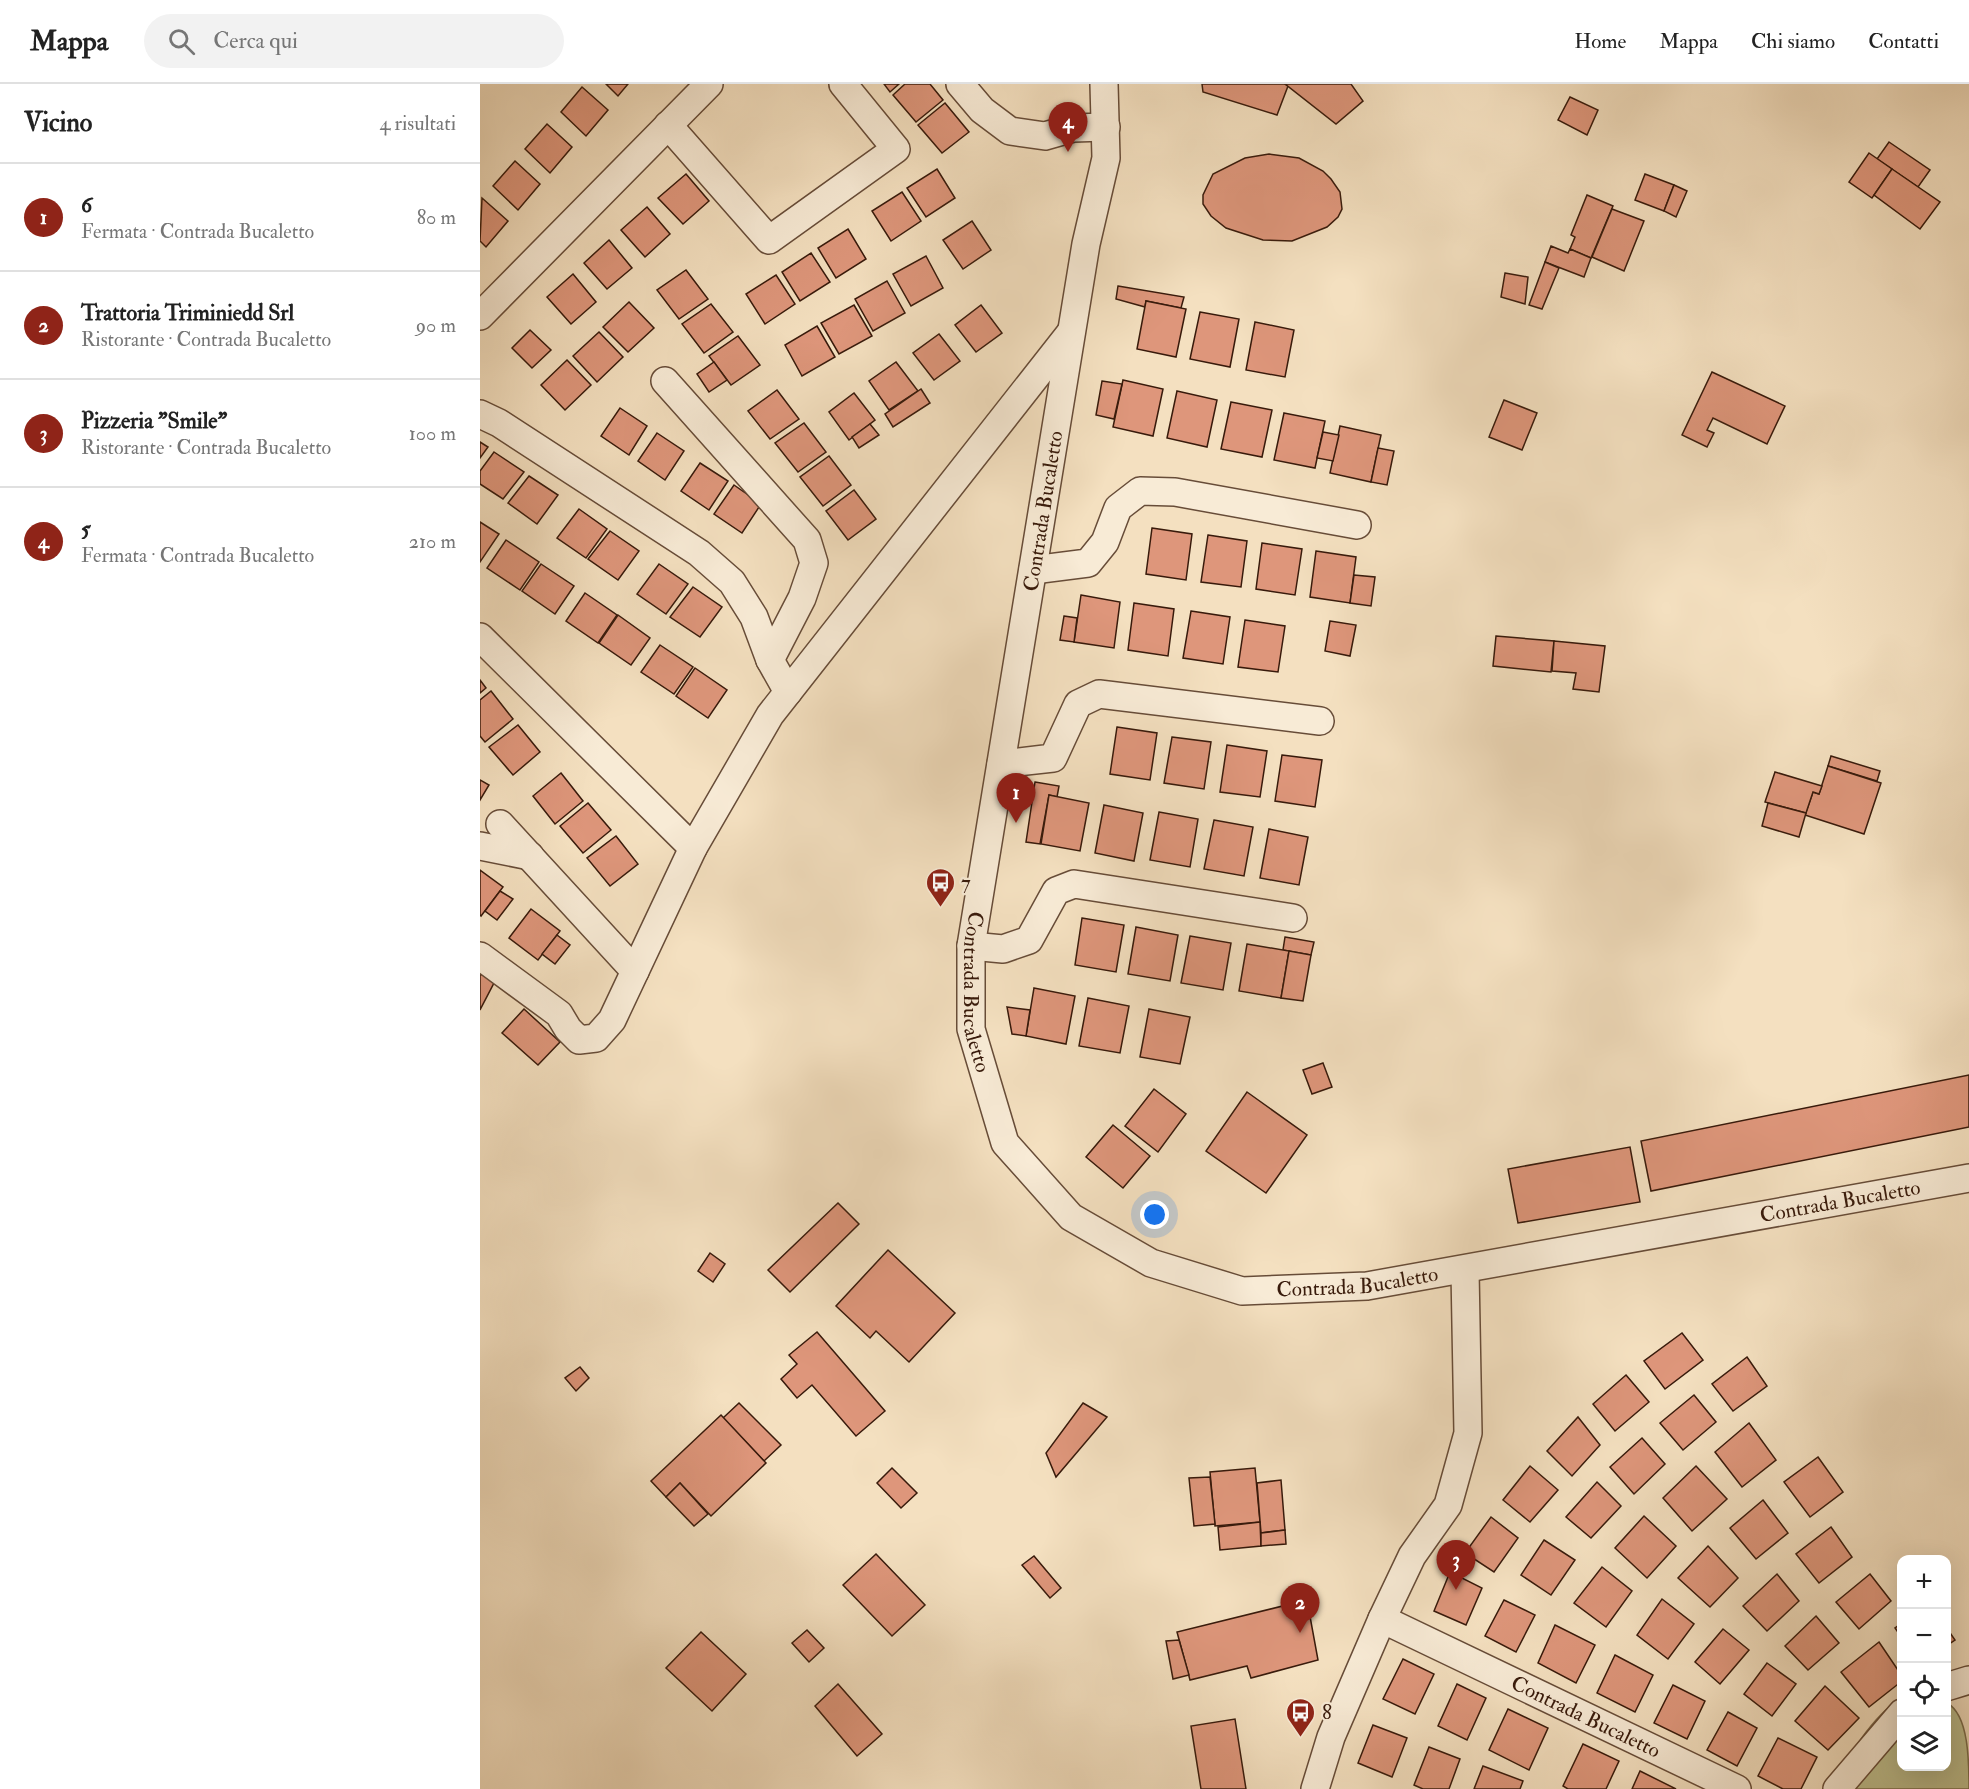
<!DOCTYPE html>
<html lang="it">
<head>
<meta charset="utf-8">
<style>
  :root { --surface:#fff; --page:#f2f2f2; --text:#222; --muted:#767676; --line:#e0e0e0; --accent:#8f2418 }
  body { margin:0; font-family:"IM FELL Double Pica",serif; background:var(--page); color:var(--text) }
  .controls { position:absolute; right:18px; bottom:18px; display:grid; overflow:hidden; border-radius:12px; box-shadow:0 6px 24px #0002 }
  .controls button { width:54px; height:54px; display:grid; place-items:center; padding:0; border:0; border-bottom:2px solid var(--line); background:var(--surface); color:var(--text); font:30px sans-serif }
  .you { position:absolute; left:675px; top:1131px; width:21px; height:21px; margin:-15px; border:4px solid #fff; border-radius:50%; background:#1a73e8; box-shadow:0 0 0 9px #1a73e833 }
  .badge { display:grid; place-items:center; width:39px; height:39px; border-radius:50%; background:var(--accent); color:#fff; font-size:20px; font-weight:700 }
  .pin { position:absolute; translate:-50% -50px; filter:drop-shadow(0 2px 3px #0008) }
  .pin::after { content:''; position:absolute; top:32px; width:21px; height:18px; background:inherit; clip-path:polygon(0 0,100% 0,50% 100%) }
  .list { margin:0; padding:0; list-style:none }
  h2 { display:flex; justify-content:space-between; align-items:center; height:78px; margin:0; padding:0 24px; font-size:26px }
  h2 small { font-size:20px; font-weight:400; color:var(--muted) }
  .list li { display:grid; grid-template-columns:39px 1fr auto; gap:18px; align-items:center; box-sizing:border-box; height:108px; padding:0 24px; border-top:2px solid var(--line) }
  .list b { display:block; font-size:22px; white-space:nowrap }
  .list p { margin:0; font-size:20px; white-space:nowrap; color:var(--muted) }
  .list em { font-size:20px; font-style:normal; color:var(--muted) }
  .icon { flex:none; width:33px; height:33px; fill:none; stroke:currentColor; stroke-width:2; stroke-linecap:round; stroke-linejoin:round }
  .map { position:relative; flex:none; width:1489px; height:1705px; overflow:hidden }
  header { display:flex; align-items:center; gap:36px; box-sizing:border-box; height:84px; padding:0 30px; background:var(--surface); border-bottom:2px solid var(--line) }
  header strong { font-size:28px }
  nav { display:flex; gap:33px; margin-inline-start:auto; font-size:21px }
  .search { width:420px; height:54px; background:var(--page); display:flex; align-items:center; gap:15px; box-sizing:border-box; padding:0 21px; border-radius:33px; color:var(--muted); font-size:22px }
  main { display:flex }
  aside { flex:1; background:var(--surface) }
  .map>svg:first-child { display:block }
</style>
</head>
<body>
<header>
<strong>Mappa</strong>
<div class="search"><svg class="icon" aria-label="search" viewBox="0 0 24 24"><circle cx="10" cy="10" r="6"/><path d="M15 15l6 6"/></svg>Cerca qui</div>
<nav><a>Home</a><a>Mappa</a><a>Chi siamo</a><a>Contatti</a></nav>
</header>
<main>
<aside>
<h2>Vicino<small>4 risultati</small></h2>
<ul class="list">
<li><span class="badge">1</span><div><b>6</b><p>Fermata · Contrada Bucaletto</p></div><em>80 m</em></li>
<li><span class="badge">2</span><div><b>Trattoria Triminiedd Srl</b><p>Ristorante · Contrada Bucaletto</p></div><em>90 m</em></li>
<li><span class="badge">3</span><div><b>Pizzeria &quot;Smile&quot;</b><p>Ristorante · Contrada Bucaletto</p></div><em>100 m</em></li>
<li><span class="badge">4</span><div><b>5</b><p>Fermata · Contrada Bucaletto</p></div><em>210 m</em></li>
</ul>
</aside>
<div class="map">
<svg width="1489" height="1705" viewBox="0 0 1489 1705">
  <rect width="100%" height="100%" fill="#f4e0c0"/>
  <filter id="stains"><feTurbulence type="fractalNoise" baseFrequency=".00333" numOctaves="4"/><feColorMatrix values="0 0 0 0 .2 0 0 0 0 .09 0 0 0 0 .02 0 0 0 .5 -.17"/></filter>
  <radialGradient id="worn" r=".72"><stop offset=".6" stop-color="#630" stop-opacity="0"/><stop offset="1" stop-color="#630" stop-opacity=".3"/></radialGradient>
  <path fill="#bfc190" stroke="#7c6e4e" stroke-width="1.5" d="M1420,1615L1422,1682H1466L1467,1619C1489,1631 1489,1678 1489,1705H1356C1363,1675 1395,1631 1420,1615Z"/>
  <g fill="#de967b" stroke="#381a0b" stroke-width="1.5">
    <polygon points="126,0 148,0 138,12"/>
    <polygon points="404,0 419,0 410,8"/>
    <polygon points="425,0 450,0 463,16 436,38 413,11"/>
    <polygon points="722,0 805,0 808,2 797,31 723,8"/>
    <polygon points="805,0 871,0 883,17 856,40"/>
    <polygon points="102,3 128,26 106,52 81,28"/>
    <polygon points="1090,13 1118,26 1107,51 1078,36"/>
    <polygon points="465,19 489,48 462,69 438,41"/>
    <polygon points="67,40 92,63 70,89 45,65"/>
    <polygon points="1409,58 1450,86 1438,103 1397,75"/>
    <polygon points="1389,69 1412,85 1392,114 1369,98"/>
    <polygon points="789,70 819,74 843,87 851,95 860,108 862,125 858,133 847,143 812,157 783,156 746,144 731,132 723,120 723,111 733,90 765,74"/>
    <polygon points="35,77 60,100 38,126 13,102"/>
    <polygon points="457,85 475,114 446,133 427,104"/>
    <polygon points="1412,85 1460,118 1440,145 1394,111"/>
    <polygon points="206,90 229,117 203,140 178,114"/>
    <polygon points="1165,90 1194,101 1184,127 1155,116"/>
    <polygon points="1194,101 1207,107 1196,133 1184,127"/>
    <polygon points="422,108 441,137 411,157 392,127"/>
    <polygon points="1107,111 1133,122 1111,174 1090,165 1095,153 1091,151"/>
    <polygon points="2,114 28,137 6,163 0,157"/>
    <polygon points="167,123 190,150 165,173 141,146"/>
    <polygon points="1132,125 1164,137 1144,187 1112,173"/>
    <polygon points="492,137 511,166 483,185 463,156"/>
    <polygon points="368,145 386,175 356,194 338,164"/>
    <polygon points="129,156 152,184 127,205 104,179"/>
    <polygon points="1071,162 1088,169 1090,165 1111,174 1104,193 1065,178"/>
    <polygon points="331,169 350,198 320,217 302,188"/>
    <polygon points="446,172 463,204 431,222 413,190"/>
    <polygon points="1065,178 1079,184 1062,225 1049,221"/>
    <polygon points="206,186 228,215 199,235 177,206"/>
    <polygon points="1025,189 1048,193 1045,220 1021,213"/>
    <polygon points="93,190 116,218 91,240 67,213"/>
    <polygon points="296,191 315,220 285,240 266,210"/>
    <polygon points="407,197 425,229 393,247 375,215"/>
    <polygon points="638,202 704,213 701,224 666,217 665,223 636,215"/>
    <polygon points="666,217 706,225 696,273 657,265"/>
    <polygon points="149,218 174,244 148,268 123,243"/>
    <polygon points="231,220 253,248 224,269 202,240"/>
    <polygon points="374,221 392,252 359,270 341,239"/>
    <polygon points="501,221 522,249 496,268 475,241"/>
    <polygon points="720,228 759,235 750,283 710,275"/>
    <polygon points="775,238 814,246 805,293 766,286"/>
    <polygon points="337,242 355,273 322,292 305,261"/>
    <polygon points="50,246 71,266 52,284 32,264"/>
    <polygon points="119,248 143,273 117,298 93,272"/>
    <polygon points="459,250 480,277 454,296 433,269"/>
    <polygon points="258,252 280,281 251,301 229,272"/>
    <polygon points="87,276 111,301 85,326 61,301"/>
    <polygon points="234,278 247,296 229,308 217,290"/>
    <polygon points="416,278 438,307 409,326 389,297"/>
    <polygon points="1232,288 1305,322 1287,360 1233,334 1227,346 1234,349 1227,363 1202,351"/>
    <polygon points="643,296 683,305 673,352 633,343"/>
    <polygon points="622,297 642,300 634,335 616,331"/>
    <polygon points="441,305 450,319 413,343 405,330"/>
    <polygon points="297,306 319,335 290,355 268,327"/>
    <polygon points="697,307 737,316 727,363 687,354"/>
    <polygon points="374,309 395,336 369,356 349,328"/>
    <polygon points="1024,316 1057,329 1042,366 1009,353"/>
    <polygon points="751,318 792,326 782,373 741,365"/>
    <polygon points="140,324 167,342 149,371 121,352"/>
    <polygon points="804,329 845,337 835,384 794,376"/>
    <polygon points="324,339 346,368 318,388 295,359"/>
    <polygon points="390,340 399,351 379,364 372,353"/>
    <polygon points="860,342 901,351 891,398 850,389"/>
    <polygon points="843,348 859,351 853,377 837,374"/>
    <polygon points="177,349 204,367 185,396 158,377"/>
    <polygon points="0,358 8,363 0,374"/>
    <polygon points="898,364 914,367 907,401 891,398"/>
    <polygon points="14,368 44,388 23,415 0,400 0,387"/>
    <polygon points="349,372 371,401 343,422 320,393"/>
    <polygon points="220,379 248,397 229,426 201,407"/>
    <polygon points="49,392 78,411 57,440 28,419"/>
    <polygon points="254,401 281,420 262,449 234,430"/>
    <polygon points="374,406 396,435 368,456 346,427"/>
    <polygon points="99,425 127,445 106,474 77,454"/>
    <polygon points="0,438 19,450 0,478"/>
    <polygon points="672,444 712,450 706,496 666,490"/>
    <polygon points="130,447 159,467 138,496 108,475"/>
    <polygon points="728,451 767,457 761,503 721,498"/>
    <polygon points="26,456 59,478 40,506 7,484"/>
    <polygon points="782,459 822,465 815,511 776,505"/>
    <polygon points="836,467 876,473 870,519 830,513"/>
    <polygon points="61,480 94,502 75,530 42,507"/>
    <polygon points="179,480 208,500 186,530 157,510"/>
    <polygon points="874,491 895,493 891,522 870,519"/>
    <polygon points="213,503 242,523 220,553 190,533"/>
    <polygon points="105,509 137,531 118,559 86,537"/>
    <polygon points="601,511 640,518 634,564 594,558"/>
    <polygon points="654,519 694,525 688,572 648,566"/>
    <polygon points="711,527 750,533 743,580 703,574"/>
    <polygon points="138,531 170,554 151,581 119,559"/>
    <polygon points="584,532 597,534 594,558 580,556"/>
    <polygon points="765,536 805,542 798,588 758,583"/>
    <polygon points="850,537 876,541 870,572 845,567"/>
    <polygon points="1016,552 1074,557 1071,588 1013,582"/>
    <polygon points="1074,557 1125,562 1119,608 1093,605 1096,589 1072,587"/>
    <polygon points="180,561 213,583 194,610 161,588"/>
    <polygon points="215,584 247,606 228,634 196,612"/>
    <polygon points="0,596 6,604 0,609"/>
    <polygon points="11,607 33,635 5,658 0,652 0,616"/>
    <polygon points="38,641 60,668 33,691 9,663"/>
    <polygon points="637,643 677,649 670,696 630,690"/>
    <polygon points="692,653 731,658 724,705 684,699"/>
    <polygon points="747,661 787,667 780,713 740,708"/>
    <polygon points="802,671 842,676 835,723 795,717"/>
    <polygon points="1351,672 1400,687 1397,697 1348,682"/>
    <polygon points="1348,682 1401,699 1384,750 1325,731 1333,708 1339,710"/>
    <polygon points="1295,688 1342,702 1339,710 1333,708 1326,729 1285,718"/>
    <polygon points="81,689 103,717 75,740 53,712"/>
    <polygon points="0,696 9,701 0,716"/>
    <polygon points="555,698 579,702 577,713 569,711 560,760 546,758"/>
    <polygon points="569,711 609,719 600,767 561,760"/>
    <polygon points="108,719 131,746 103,769 80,742"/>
    <polygon points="1288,719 1326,729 1319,753 1282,742"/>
    <polygon points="624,721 663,729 654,777 615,769"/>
    <polygon points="679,728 718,735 710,783 670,776"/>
    <polygon points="734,736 773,743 764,792 724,785"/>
    <polygon points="789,745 828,753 819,801 780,794"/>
    <polygon points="136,752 158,780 130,802 107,774"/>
    <polygon points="0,786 23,803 1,832 0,831"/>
    <polygon points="20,807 33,815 17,836 5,827"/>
    <polygon points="51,825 80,847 58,876 29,854"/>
    <polygon points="602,834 644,841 636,888 595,881"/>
    <polygon points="656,843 698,851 690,897 648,890"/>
    <polygon points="77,851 90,861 75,880 62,870"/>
    <polygon points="710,852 751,859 743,906 701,899"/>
    <polygon points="805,853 834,858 831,871 803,866"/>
    <polygon points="767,860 809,867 801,914 759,907"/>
    <polygon points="809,867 831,871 823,917 801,914"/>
    <polygon points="0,890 15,897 0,926"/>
    <polygon points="554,904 595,912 586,960 546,952"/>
    <polygon points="608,914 649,922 640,969 599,962"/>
    <polygon points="527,923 550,926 546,952 532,950"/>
    <polygon points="44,925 80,958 58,981 22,949"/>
    <polygon points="669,925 710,933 700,980 660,973"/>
    <polygon points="843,979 852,1003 832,1010 823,986"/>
    <polygon points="1489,991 1489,1043 1171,1107 1161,1057"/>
    <polygon points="674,1005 706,1030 678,1068 645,1042"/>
    <polygon points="767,1008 827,1051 786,1109 726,1067"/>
    <polygon points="633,1041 670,1072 643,1104 606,1073"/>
    <polygon points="1150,1063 1160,1118 1038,1139 1028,1085"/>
    <polygon points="358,1119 379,1140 310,1208 288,1186"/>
    <polygon points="408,1166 475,1229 429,1278 396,1247 390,1254 356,1222"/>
    <polygon points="230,1169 245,1180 233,1198 218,1187"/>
    <polygon points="337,1248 405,1327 376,1352 332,1301 317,1314 301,1295 317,1280 309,1271"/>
    <polygon points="1202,1249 1223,1276 1185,1305 1164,1277"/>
    <polygon points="1267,1273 1287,1302 1253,1327 1232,1300"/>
    <polygon points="100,1283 109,1294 96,1307 85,1294"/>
    <polygon points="1146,1291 1169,1318 1135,1347 1113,1320"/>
    <polygon points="1214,1311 1236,1338 1203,1366 1180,1339"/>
    <polygon points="259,1319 301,1361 284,1377 243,1334"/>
    <polygon points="603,1319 627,1333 576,1393 566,1369"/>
    <polygon points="241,1331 286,1379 231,1432 200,1399 186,1413 171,1397"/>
    <polygon points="1098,1333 1120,1361 1092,1392 1067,1367"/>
    <polygon points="1269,1339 1296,1376 1262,1403 1235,1368"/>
    <polygon points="1162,1354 1185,1380 1154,1410 1130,1383"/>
    <polygon points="1338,1373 1363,1408 1330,1433 1304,1398"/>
    <polygon points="1050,1382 1078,1406 1050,1438 1023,1416"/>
    <polygon points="1216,1382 1247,1415 1212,1447 1183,1414"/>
    <polygon points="412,1384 437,1409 421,1424 397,1399"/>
    <polygon points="775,1384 780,1438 735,1442 730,1388"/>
    <polygon points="730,1393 735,1440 714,1442 709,1394"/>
    <polygon points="801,1396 805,1446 781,1449 777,1399"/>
    <polygon points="1117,1398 1141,1422 1111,1454 1086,1433"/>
    <polygon points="200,1399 228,1430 214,1442 186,1413"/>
    <polygon points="1283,1416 1308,1449 1276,1475 1250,1444"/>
    <polygon points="1164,1432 1196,1462 1167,1494 1135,1464"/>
    <polygon points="1011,1433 1038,1454 1014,1488 985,1469"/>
    <polygon points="780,1438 781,1462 740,1466 738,1443"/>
    <polygon points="1351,1443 1372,1473 1339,1499 1316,1470"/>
    <polygon points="805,1446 806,1460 781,1462 781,1449"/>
    <polygon points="1064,1456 1095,1476 1071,1511 1041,1491"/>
    <polygon points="1228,1462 1258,1494 1230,1523 1198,1494"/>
    <polygon points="396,1470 445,1521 412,1552 363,1501"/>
    <polygon points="554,1472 581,1504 570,1514 542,1481"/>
    <polygon points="1122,1483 1152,1507 1126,1543 1094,1519"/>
    <polygon points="970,1488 1002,1504 986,1541 954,1527"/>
    <polygon points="1297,1490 1319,1517 1287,1547 1263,1522"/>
    <polygon points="1390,1490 1411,1517 1379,1545 1356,1518"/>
    <polygon points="1182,1515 1214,1540 1188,1575 1157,1551"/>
    <polygon points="827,1516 838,1576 771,1594 767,1582 710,1596 697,1548"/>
    <polygon points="1024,1516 1055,1531 1036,1568 1005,1552"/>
    <polygon points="1336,1532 1359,1559 1328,1586 1305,1562"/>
    <polygon points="1422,1539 1422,1554 1415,1544"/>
    <polygon points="1075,1541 1115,1561 1096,1599 1058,1579"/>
    <polygon points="1466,1543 1475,1556 1466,1562"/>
    <polygon points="1243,1545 1269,1566 1240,1600 1215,1578"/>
    <polygon points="327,1546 344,1564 329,1578 312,1559"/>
    <polygon points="221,1548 266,1590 232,1627 186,1584"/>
    <polygon points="699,1556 709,1591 693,1595 686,1557"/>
    <polygon points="1399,1558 1422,1592 1422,1597 1389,1623 1361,1588"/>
    <polygon points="1135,1571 1173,1591 1155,1628 1117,1609"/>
    <polygon points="923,1575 954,1590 935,1630 903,1615"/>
    <polygon points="1287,1579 1316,1600 1292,1632 1264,1610"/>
    <polygon points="358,1600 402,1650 377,1672 335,1622"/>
    <polygon points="977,1600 1006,1614 987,1656 958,1642"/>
    <polygon points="1193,1601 1225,1617 1207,1655 1174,1639"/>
    <polygon points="1345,1602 1379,1634 1348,1666 1315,1637"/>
    <polygon points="1028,1625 1068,1644 1049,1686 1009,1666"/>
    <polygon points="1248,1628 1277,1644 1257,1682 1227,1666"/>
    <polygon points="755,1635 766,1705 721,1705 711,1642"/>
    <polygon points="893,1641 927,1654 912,1693 878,1679"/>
    <polygon points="1298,1654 1337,1673 1321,1705 1303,1705 1278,1692"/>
    <polygon points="1103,1660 1139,1677 1126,1705 1088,1705 1083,1702"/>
    <polygon points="949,1663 980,1675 969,1705 943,1705 934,1701"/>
    <polygon points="1003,1682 1043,1697 1040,1705 994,1705"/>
    <polygon points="1160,1687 1196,1705 1152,1705"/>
  </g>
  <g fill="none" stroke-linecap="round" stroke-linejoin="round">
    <defs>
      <g id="minor">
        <polyline points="480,0 502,26 530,47 565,52 593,44 626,43"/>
        <path id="s1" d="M624,0L626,74L606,160L491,862V945L525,1059L591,1133L671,1179L762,1207L887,1202L1489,1094"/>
        <polyline points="188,41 289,156 416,65 363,0"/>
        <polyline points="0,232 229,0"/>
        <polyline points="185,297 327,456 334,479 322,514 290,576"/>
        <polyline points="0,330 19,339 219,469 252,498 274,533 290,576 308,608"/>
        <polyline points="553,486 608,479 625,458 638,424 660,407 695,408 877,441"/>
        <polyline points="0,553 213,764"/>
        <polyline points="521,680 573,674 598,620 619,610 840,637"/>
        <polyline points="20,740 155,887"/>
        <polyline points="0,762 50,772"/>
        <polyline points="491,862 523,865 549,856 576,807 594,800 813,834"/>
        <polyline points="0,872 79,930 88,945 99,956 116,954 132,936 213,764 290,631 591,248"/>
        <path id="s2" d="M902,1535L1257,1705"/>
        <polyline points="1466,1603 1489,1596"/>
        <polyline points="835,1705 851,1653 902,1535 932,1472 968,1421 988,1349 985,1187"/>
        <polyline points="1357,1705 1422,1629"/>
      </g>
    </defs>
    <use href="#minor" stroke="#674c38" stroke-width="30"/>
    <use href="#minor" stroke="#f8ebd6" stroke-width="27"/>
  </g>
  <defs>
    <symbol id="bus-pin" viewBox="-11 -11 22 30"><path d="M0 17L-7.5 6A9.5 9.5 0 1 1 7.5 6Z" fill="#8f2418" stroke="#f8ebd6"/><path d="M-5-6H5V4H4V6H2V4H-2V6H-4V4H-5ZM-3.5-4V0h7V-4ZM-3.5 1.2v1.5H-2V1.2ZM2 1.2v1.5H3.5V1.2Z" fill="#fff"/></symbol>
  </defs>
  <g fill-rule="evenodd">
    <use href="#bus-pin" x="444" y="782" width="33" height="45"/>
    <use href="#bus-pin" x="804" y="1612" width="33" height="45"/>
  </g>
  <g text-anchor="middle" stroke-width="4.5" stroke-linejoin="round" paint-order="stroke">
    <g font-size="21" fill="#381a0b" stroke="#f8ebd6">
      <text transform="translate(563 427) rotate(-81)" y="7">Contrada Bucaletto</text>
      <text dy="7" stroke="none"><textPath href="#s1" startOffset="920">Contrada Bucaletto</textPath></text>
      <text dy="7" stroke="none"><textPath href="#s1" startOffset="1968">Contrada Bucaletto</textPath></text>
      <text dy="7" stroke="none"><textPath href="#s1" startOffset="1478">Contrada Bucaletto</textPath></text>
      <text dy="7" stroke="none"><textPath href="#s2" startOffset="226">Contrada Bucaletto</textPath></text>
    </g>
    <g font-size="21" fill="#381a0b" stroke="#f8ebd6" text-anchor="start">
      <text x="481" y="805">7</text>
      <text x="842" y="1635">8</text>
    </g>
  </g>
  <rect width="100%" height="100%" filter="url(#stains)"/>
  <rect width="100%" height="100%" fill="url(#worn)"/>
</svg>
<div class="controls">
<button>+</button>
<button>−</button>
<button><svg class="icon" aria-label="locate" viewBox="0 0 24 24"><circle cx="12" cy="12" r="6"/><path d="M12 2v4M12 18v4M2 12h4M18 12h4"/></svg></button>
<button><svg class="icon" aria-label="layers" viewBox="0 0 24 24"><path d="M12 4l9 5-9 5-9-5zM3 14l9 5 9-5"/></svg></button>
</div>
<div class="you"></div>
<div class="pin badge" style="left:536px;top:739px">1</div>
<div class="pin badge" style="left:820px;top:1549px">2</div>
<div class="pin badge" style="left:976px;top:1506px">3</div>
<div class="pin badge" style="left:588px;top:68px">4</div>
</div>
</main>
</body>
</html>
